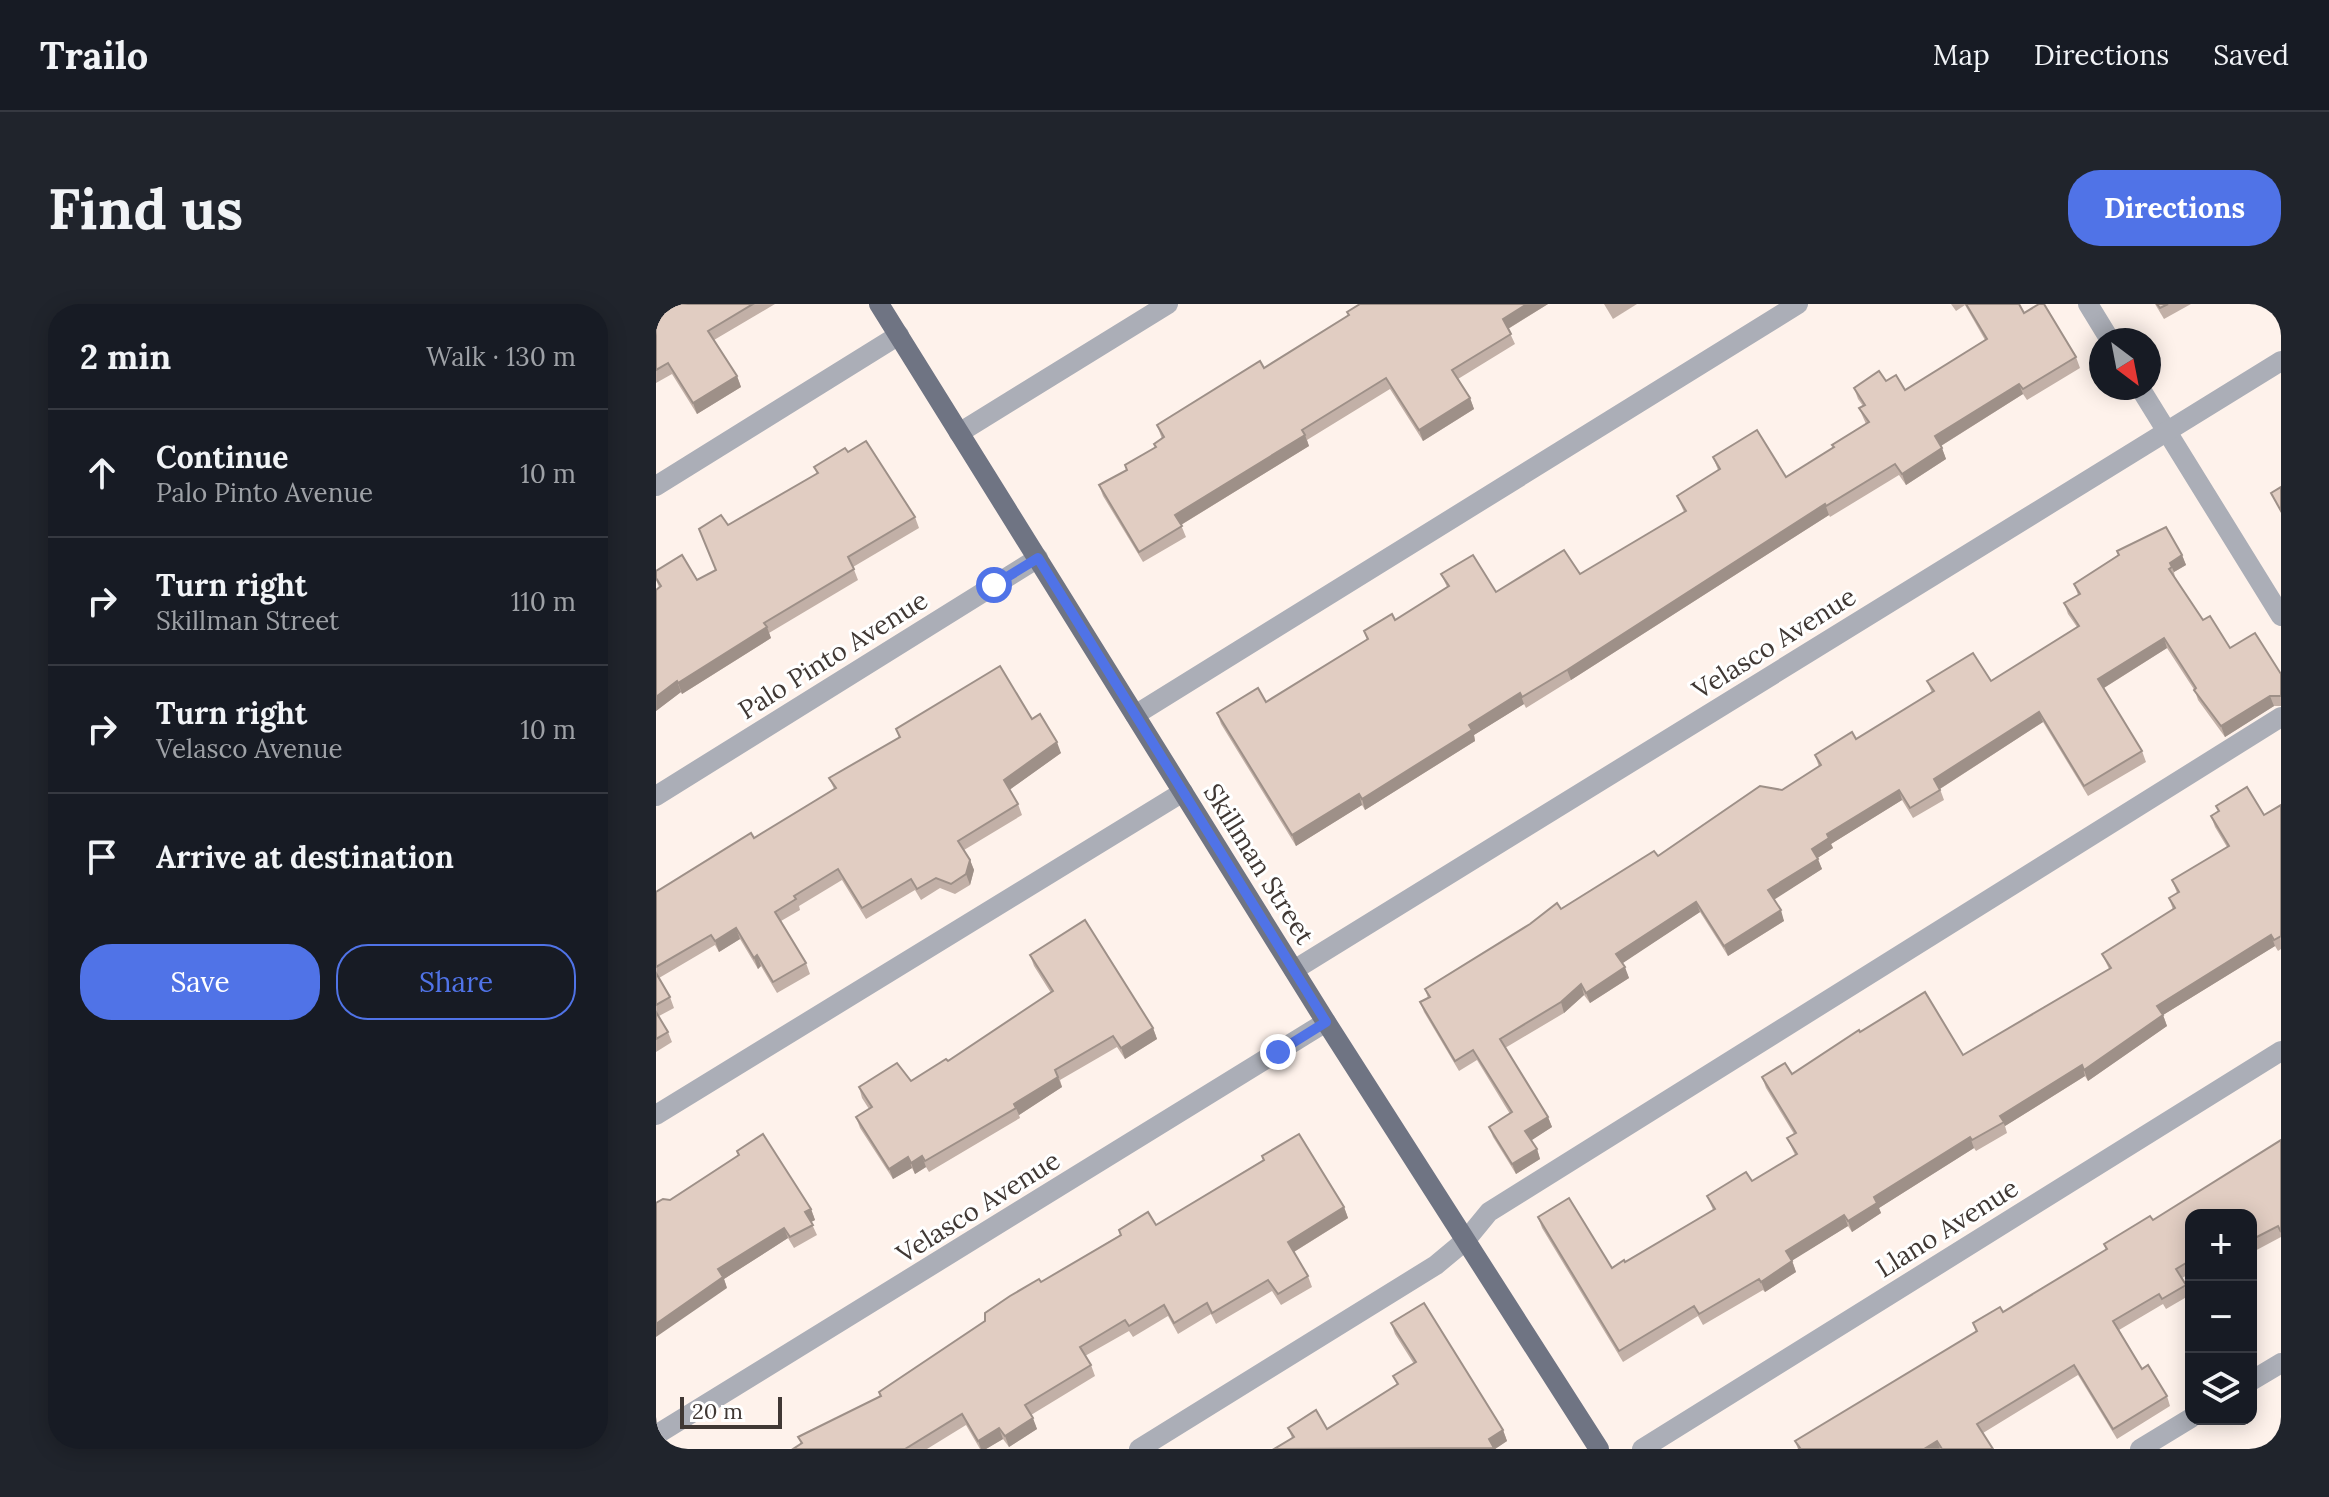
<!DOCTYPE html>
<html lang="en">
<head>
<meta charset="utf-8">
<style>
  :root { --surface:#171b24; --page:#20242c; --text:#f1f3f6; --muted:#9ea1a6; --line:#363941; --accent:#5073e7 }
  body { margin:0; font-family:Lora,serif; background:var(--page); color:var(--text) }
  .controls { position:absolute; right:24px; bottom:24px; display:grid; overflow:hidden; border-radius:16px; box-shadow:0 4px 20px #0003 }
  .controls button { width:72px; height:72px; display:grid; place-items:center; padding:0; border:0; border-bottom:2px solid var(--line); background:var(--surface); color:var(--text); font:40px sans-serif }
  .compass { position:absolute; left:1433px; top:24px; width:72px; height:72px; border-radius:50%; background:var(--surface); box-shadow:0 4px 20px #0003; rotate:148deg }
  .scale { position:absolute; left:24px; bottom:20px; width:102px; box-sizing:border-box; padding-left:8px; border:4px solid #403834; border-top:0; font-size:22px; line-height:28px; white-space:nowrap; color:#403834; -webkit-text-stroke:6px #fff; paint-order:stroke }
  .stop { position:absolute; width:24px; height:24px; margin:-18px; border:6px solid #5073e7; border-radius:50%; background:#fff }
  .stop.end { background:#5073e7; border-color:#fff; box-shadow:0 2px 8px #0008 }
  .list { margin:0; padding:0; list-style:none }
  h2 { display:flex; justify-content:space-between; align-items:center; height:104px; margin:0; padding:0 32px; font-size:34px }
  h2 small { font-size:26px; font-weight:400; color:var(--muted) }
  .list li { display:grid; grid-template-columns:52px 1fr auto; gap:24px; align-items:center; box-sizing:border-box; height:128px; padding:0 32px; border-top:2px solid var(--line) }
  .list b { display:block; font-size:30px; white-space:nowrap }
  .list p { margin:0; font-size:26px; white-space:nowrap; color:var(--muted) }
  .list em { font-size:26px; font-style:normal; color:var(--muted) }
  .actions { display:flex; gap:16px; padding:24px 32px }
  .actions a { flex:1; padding:18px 0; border:2px solid var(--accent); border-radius:32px; text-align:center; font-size:28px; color:var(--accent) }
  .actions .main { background:var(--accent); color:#fff }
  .icon { flex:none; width:44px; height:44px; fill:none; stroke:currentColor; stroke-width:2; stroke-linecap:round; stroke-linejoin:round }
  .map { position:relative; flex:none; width:1625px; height:1145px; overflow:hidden; border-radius:32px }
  header { display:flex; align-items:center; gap:48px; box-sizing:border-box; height:112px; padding:0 40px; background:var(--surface); border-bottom:2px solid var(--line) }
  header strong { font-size:38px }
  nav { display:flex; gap:44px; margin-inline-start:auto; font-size:28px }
  .intro { display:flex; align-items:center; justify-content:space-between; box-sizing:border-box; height:192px; padding:0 48px }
  h1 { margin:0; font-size:56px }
  .button { padding:20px 36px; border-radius:32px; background:var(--accent); color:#fff; font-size:28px; font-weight:700 }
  main { display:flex; gap:48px; padding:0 48px }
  aside { flex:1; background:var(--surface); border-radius:32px; box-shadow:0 4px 20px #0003 }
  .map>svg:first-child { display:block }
</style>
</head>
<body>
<header>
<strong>Trailo</strong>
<nav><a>Map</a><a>Directions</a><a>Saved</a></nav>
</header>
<div class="intro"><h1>Find us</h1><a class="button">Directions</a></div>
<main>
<aside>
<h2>2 min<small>Walk · 130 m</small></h2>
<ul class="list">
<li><svg class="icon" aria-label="ahead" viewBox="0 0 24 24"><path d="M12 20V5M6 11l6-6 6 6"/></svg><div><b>Continue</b><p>Palo Pinto Avenue</p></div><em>10 m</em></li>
<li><svg class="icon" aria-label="right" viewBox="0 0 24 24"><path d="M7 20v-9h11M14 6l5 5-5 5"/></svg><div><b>Turn right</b><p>Skillman Street</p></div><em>110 m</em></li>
<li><svg class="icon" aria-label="right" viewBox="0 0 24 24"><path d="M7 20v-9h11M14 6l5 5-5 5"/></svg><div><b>Turn right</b><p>Velasco Avenue</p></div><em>10 m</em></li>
<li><svg class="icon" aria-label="arrive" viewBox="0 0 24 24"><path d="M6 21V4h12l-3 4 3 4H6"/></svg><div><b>Arrive at destination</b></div></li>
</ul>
<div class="actions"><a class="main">Save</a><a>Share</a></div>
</aside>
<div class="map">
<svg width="1625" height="1145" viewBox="0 0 1625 1145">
  <rect width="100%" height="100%" fill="#fef2eb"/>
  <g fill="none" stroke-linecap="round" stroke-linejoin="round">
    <g stroke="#abaeb7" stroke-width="20">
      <polyline points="1432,0 1454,36"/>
      <polyline points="1484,84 1625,312"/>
      <polyline points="303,129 512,0"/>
      <polyline points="0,182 243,31"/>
      <polyline points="479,411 1142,0"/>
      <polyline points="0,492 382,254"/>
      <polyline points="638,666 1625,57"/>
      <polyline points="0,811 527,488"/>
      <polyline points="1595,1077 1625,1059"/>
      <polyline points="0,1131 670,718"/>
      <polyline points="483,1145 780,961 810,936 833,908 1625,413"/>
      <polyline points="986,1145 1625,747"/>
      <polyline points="1484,1145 1535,1114"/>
    </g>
    <polyline stroke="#6f7483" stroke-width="20" points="223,0 670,718 943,1145"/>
  </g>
  <g fill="#c2b0a7">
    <polygon points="0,0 119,0 58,36 81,72 85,83 41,110 16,70 0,79"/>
    <polygon points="704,0 892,0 852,25 859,40 802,75 814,94 818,105 767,137 734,85 651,136 653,142 525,221 530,233 487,258 447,192 443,181 471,167 469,161 499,144 498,140 506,135 501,121 608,64 692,12 691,8"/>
    <polygon points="948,0 981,0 957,15"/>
    <polygon points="1295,0 1363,0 1368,9 1420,53 1424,64 1371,96 1367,90 1285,142 1290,155 1250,181 1243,171 1174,213 1173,211 915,376 870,404 868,400 818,431 819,437 709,506 706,501 640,542 565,420 561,409 610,398 711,336 708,327 739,316 791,283 785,270 840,288 924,270 1028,208 1021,192 1062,166 1057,153 1130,173 1177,144 1210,120 1203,104 1207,102 1202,95 1198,84 1230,77 1249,86 1329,36 1309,1 1300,7"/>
    <polygon points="1499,0 1535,0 1508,15"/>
    <polygon points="192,148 259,213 263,224 197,263 202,276 113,329 115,334 26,390 25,388 0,407 3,283 0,276 0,267 41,276 60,266 72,221 161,170 158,163"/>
    <polygon points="1461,247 1526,251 1530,261 1518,268 1519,274 1547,316 1574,344 1625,370 1625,402 1618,402 1569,433 1542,396 1539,387 1511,344 1448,384 1486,447 1490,458 1432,492 1387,418 1284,485 1288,496 1257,514 1246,496 1175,540 1177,544 1161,554 1166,565 1118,595 1128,617 1072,652 1044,608 966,659 973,674 934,699 928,691 908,709 849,744 892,813 896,823 875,836 881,845 884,855 860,870 837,833 833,823 854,810 821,756 803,767 768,708 764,698 772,694 769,685 905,605 1126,486 1163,463 1159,451 1200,435 1276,389 1271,377 1335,377 1421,323 1412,310 1408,299 1422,291 1418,280 1462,251"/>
    <polygon points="376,415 405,449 353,486 362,500 366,511 308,546 314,556 318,566 314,581 299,590 284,584 265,596 259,586 210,615 186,576 143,602 144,606 125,617 150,659 154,670 121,689 105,662 102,665 84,635 63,648 59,641 3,674 14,693 18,704 3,712 12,728 16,738 0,748 0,588 98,534 178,485 173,474 243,434 240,425"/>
    <polygon points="1625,501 1625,645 1622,647 1619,642 1507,711 1511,722 1432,777 1429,772 1349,822 1351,829 1320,847 1318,844 1223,904 1225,909 1196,928 1192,922 1136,956 1140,968 1109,988 1107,986 1047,1021 1042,1012 967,1058 886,924 882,913 956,964 969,958 1057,906 1051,892 1096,877 1139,851 1131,834 1138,830 1110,784 1106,773 1136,770 1204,728 1307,751 1453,665 1446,650 1517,606 1513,594 1521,589 1516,576 1571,543 1559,523 1555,512 1562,507 1560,502 1608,511"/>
    <polygon points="374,651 497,724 501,735 469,755 461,743 404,776 406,783 363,811 364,814 273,868 270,863 259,870 256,864 237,875 204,824 200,813 213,805 206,794 203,783 255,777 292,757 395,689 378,662"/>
    <polygon points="1625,836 1625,933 1595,949 1595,911 1535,911 1535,969 1526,974 1534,991 1510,1005 1507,1000 1463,1026 1486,1065 1511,1092 1514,1102 1461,1135 1422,1071 1327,1129 1337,1145 1142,1145 1139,1137 1320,1028 1317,1019 1347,1008 1450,946 1448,940 1497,916"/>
    <polygon points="81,847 155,905 159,916 155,918 161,931 138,944 132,934 68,975 71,984 14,896 83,851"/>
    <polygon points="606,852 688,903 692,914 638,948 652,972 656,983 625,1001 616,987 560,1020 555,1010 522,1030 512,1012 477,1033 473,1027 429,1052 435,1061 439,1072 375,1111 381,1125 353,1143 347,1135 330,1145 324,1145 310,1121 271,1145 137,1145 145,1140 142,1133 224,1092 223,1088 329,1017 385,978 464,931 463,926 500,921 607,856"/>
    <polygon points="735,1019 847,1126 851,1137 839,1145 618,1145 636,1134 632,1124 671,1125 741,1081 737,1072 758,1060 739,1030"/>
  </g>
  <g fill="#9e9088">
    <polygon points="871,0 892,0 850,26 847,15"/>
    <polygon points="81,72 85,83 41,110 37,99"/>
    <polygon points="1363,80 1367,90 1283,143 1279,132"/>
    <polygon points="814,94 818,105 767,137 763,126"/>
    <polygon points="649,131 653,142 523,222 519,211"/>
    <polygon points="1286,144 1290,155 1250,181 1246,170"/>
    <polygon points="1169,200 1173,211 915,376 911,366"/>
    <polygon points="1526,251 1530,261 1518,268 1514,259"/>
    <polygon points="111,323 115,334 26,390 22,379"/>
    <polygon points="1508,334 1511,344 1446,385 1442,375"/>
    <polygon points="21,377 25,388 0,407 0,393"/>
    <polygon points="864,389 868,400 818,431 819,437 709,506 706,495 813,421"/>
    <polygon points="1614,392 1618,402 1569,433 1565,422"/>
    <polygon points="1383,408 1387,418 1282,486 1278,475"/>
    <polygon points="401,438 405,449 352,487 348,476"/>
    <polygon points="1243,486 1246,496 1175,540 1177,544 1160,555 1156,545 1171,530"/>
    <polygon points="703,490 706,501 640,542 636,531"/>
    <polygon points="1162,555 1166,565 1116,597 1112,586"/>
    <polygon points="314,556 318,566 314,581 310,570"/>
    <polygon points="1040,598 1044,608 964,661 960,650"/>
    <polygon points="1125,606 1128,617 1072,652 1068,642"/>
    <polygon points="80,624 84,635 63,648 59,637"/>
    <polygon points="1615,631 1619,642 1507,711 1511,722 1432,777 1428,766 1501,702"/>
    <polygon points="101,651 105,662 102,665 98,654"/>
    <polygon points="969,663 973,674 934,699 930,689"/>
    <polygon points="925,680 928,691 908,709 905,698"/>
    <polygon points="497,724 501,735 469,755 465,744"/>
    <polygon points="1426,761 1429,772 1349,822 1344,812"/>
    <polygon points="402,773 406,783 363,811 358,800"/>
    <polygon points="892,813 896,823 873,838 869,827"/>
    <polygon points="1314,833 1318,844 1223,904 1225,909 1196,928 1192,917 1218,893"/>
    <polygon points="881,845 884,855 860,870 856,860"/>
    <polygon points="266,852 270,863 259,870 255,859"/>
    <polygon points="252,853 256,864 237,875 233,865"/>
    <polygon points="688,903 692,914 636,949 632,938"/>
    <polygon points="155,905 159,916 153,919 149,908"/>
    <polygon points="1188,911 1192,922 1134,958 1130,947"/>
    <polygon points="128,924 132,934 68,975 71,984 0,1033 0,1020 62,965"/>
    <polygon points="1136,957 1140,968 1109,988 1105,978"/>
    <polygon points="377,1114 381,1125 353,1143 349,1132"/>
    <polygon points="343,1124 347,1135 330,1145 325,1145 322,1137"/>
    <polygon points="847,1126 851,1137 839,1145 836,1145 833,1135"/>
    <polygon points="1281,1137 1284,1145 1268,1145"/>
  </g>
  <g fill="#e1cdc2" stroke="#9e9088" stroke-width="2">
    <polygon points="0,0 97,0 52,27 81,72 37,99 12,59 0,66"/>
    <polygon points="704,0 871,0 847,15 855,30 796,66 814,94 763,126 730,74 646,126 649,131 519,211 526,222 483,248 443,181 471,166 469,161 500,143 498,140 508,133 501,121 604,57 608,64 693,11 691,8"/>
    <polygon points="1310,0 1363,0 1368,9 1383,0 1388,0 1420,53 1367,85 1363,80 1279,132 1286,144 1246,170 1239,160 1170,202 1169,200 911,366 866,393 864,389 813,421 816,426 706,495 703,490 636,531 561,409 602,384 610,398 712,335 708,327 736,310 739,316 793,282 785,270 817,251 840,288 908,246 924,270 1030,207 1021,192 1064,165 1057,153 1101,126 1130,173 1178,143 1176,141 1213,118 1203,104 1209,101 1198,84 1223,67 1230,77 1240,71 1249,86 1331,35"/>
    <polygon points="1501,0 1512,0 1504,4"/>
    <polygon points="210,137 259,213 192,253 198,265 108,319 111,323 22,379 21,377 0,393 0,286 5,282 0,274 0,267 26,251 41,276 60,266 43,225 65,211 72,221 162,169 158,163 189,144 192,148"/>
    <polygon points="1625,183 1625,207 1615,189"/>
    <polygon points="1510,223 1526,251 1514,259 1516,263 1513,265 1547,316 1554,312 1574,344 1599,329 1625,370 1625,392 1614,392 1565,422 1538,386 1540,384 1508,334 1442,375 1486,447 1428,482 1383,408 1278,475 1284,486 1254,504 1243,486 1171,530 1173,534 1156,545 1162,555 1112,586 1125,606 1068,642 1040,598 960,650 969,663 930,689 925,680 905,698 844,735 892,813 869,827 881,845 856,860 833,823 856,808 817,746 799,757 764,698 774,693 769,685 874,620 901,599 905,605 998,547 1002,552 1104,482 1126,486 1165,461 1159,451 1196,428 1200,435 1278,387 1271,377 1317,349 1335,377 1423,322 1408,299 1424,290 1418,280 1463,251 1461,247"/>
    <polygon points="344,362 376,415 384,410 401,438 348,476 362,500 302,537 314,556 310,570 295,580 280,574 261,585 255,575 206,604 182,565 138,592 140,595 119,608 150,659 117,678 101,651 98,654 80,624 59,637 55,631 0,663 0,588 95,529 98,534 180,484 173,474 244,433 240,425"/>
    <polygon points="1591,483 1608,511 1625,501 1625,632 1618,636 1615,631 1501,702 1507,711 1428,766 1426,761 1344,812 1348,818 1316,836 1314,833 1218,893 1221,899 1192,917 1188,911 1130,947 1136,957 1105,978 1103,975 1043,1010 1038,1002 963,1047 882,913 913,894 956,964 968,956 969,958 1059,905 1051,892 1090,868 1096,877 1141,850 1131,834 1140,829 1106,773 1129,759 1136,770 1203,726 1204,728 1269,688 1307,751 1455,664 1446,650 1519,604 1513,594 1523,588 1516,576 1573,542 1555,512 1563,507 1560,502"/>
    <polygon points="429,616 497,724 465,744 457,732 399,766 402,773 358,800 360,804 269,857 266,852 255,859 252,853 233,865 200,813 216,803 203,783 241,759 255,777 290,755 292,757 397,687 374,651"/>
    <polygon points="0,669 14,693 0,701"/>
    <polygon points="0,708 12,728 0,735"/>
    <polygon points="107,830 155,905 149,908 157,921 134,933 128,924 62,965 67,973 0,1020 0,899 7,895 14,896 83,851 81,847"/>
    <polygon points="643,830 688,903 632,938 652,972 622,990 612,976 556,1009 551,999 518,1019 508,1001 473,1022 469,1016 424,1043 435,1061 369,1101 377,1114 349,1132 343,1124 322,1137 306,1110 249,1145 137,1145 146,1139 142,1133 225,1092 223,1088 329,1017 329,1009 354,992 383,975 385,978 465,931 463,926 492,908 500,921 608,856 606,852"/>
    <polygon points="1625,836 1625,928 1622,922 1595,936 1595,911 1535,911 1535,956 1520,965 1530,981 1506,995 1503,990 1457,1017 1486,1065 1492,1061 1511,1092 1457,1125 1418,1061 1321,1120 1337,1145 1286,1145 1281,1137 1268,1145 1143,1145 1144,1144 1139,1137 1321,1027 1317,1019 1344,1003 1347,1008 1451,945 1448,940 1494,912 1497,916"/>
    <polygon points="768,999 847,1126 833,1135 838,1144 618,1145 638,1133 632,1124 660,1106 671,1125 742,1080 737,1072 760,1058 735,1019"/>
  </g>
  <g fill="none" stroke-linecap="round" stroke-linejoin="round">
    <polyline stroke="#5073e7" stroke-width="10" points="338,281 382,254 670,718 622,748"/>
  </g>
  <g text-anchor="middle" stroke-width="6" stroke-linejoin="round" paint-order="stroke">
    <g font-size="26" fill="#403834" stroke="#fff">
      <text transform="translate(1118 339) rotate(-32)" y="9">Velasco Avenue</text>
      <text transform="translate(177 351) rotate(-32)" y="9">Palo Pinto Avenue</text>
      <text transform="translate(603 560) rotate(58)" y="9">Skillman Street</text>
      <text transform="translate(322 903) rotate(-32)" y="9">Velasco Avenue</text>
      <text transform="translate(1291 924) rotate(-32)" y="9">Llano Avenue</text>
    </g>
  </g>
</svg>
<div class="controls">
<button>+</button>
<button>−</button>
<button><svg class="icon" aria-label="layers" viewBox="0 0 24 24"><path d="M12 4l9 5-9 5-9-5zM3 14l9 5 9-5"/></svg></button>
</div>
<svg class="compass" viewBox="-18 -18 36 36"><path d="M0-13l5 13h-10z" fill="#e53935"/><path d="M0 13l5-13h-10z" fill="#9ea1a6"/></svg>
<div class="scale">20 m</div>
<div class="stop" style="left:338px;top:281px"></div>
<div class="stop end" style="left:622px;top:748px"></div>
</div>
</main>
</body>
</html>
